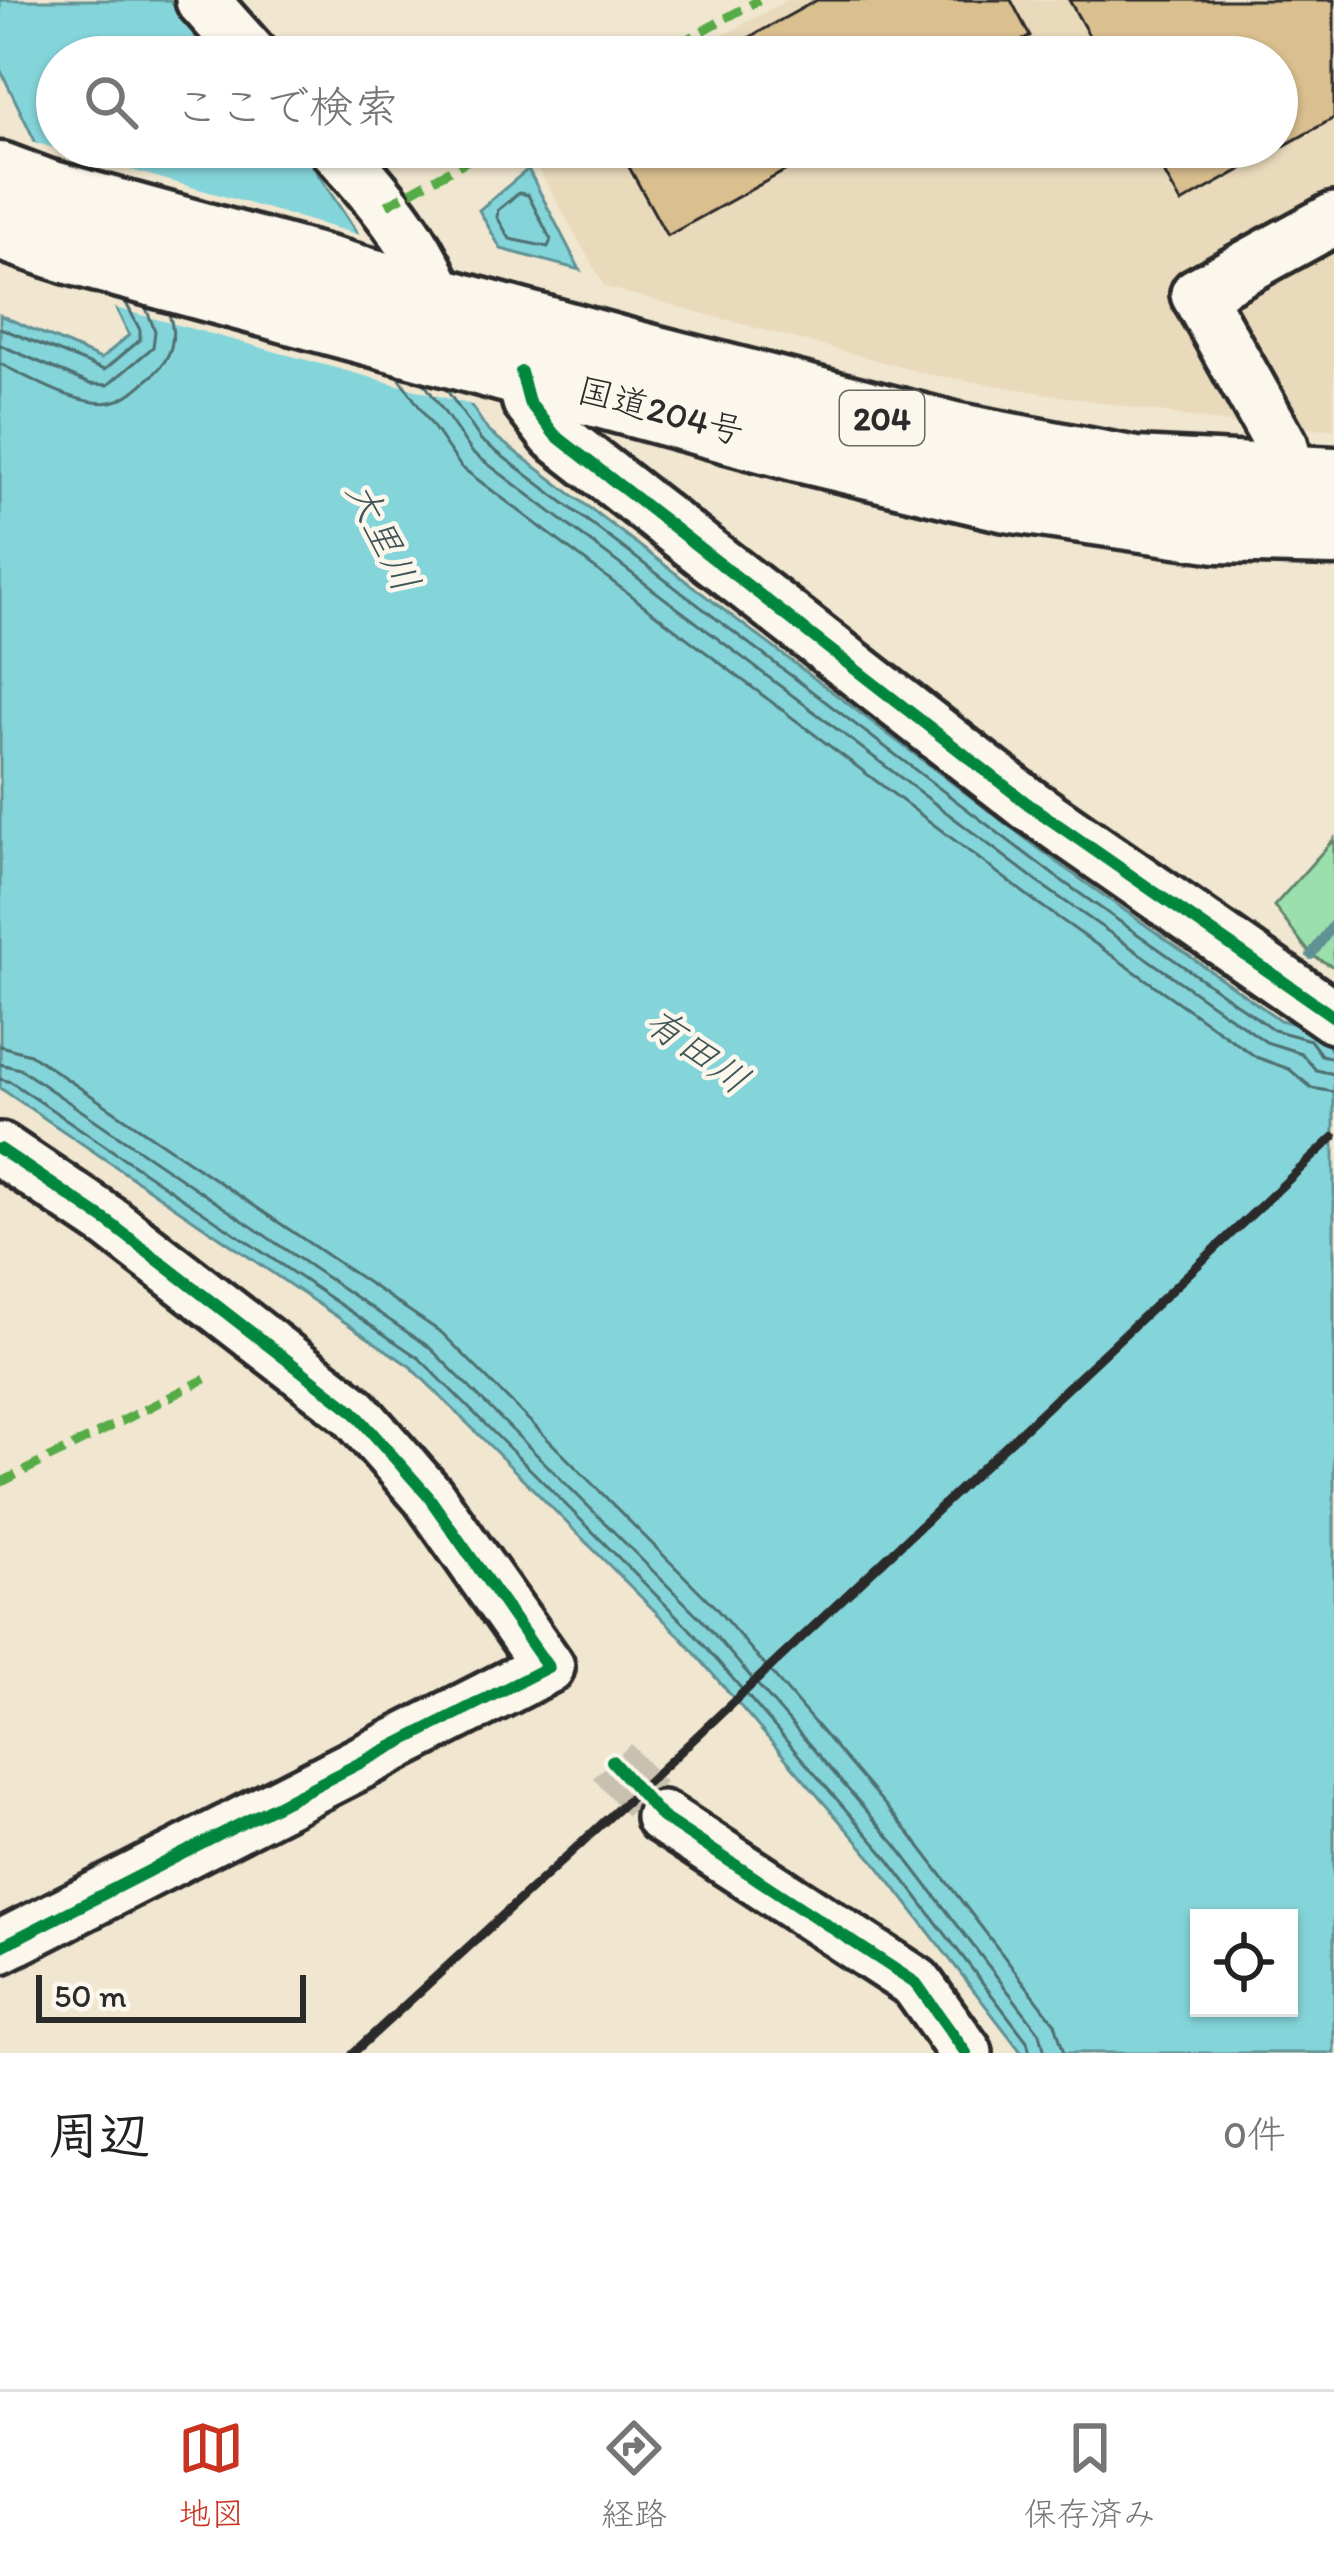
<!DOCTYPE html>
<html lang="ja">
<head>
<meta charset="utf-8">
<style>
  :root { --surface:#fff; --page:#f2f2f2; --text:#222; --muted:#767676; --line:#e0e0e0; --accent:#c8321e }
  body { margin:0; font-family:Itim,"Klee One",sans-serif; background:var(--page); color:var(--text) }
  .controls { position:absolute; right:36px; bottom:36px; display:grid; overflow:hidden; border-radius:0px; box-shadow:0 3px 9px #0004 }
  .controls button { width:108px; height:108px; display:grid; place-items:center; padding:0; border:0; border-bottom:3px solid var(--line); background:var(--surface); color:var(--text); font:60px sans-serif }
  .scale { position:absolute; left:36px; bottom:30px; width:270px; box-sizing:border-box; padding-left:12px; border:6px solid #2b2b2b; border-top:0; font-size:33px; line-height:42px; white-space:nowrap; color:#2b2b2b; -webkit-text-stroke:9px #fbf7ec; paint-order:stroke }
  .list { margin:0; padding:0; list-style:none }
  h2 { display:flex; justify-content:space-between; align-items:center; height:156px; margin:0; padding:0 48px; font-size:51px }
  h2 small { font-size:39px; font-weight:400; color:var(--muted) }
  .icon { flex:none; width:66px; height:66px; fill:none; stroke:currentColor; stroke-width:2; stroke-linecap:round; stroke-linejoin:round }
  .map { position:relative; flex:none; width:1334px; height:2053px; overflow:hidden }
  .search { position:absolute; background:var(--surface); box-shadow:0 3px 9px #0004; left:36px; right:36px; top:36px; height:132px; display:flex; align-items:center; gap:30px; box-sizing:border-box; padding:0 42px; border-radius:66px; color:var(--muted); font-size:45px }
  .sheet { height:336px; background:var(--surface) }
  nav { display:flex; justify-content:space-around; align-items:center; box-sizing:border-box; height:168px; border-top:3px solid var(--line); background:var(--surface); font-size:33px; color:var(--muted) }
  nav a { display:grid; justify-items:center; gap:6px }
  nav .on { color:var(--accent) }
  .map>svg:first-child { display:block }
</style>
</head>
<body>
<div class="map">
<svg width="1334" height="2053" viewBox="0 0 1334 2053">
  <rect width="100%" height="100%" fill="#f1e6d0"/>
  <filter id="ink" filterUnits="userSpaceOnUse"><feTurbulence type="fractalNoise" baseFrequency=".00833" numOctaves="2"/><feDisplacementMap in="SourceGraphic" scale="24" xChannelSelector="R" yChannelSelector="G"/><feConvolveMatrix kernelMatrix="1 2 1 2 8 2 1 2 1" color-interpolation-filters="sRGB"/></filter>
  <g filter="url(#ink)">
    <polygon fill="#eadabc" points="787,0 1334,0 1334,429 1251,427 927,374 605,287 533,160 550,147 1277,147 1277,57 684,57"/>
    <polygon fill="#9adfac" stroke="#62856c" stroke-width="3" points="1334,839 1334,967 1311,955 1274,906"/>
    <g fill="#84d5da" stroke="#609194" stroke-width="3" fill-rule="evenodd">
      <path d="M0,0H170L222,57H57V147H300L488,431L1062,866L1280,1020L1319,1030L1334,1055V2053H1022L875,1862L679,1635L411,1367L0,1088V315L101,359L129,335L0,69ZM1199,1918H1289V2008H1199Z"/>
      <polygon points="528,169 580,270 501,249 479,210"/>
    </g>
    <polygon fill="#f1e6d0" points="26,140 367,237 479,407 108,306"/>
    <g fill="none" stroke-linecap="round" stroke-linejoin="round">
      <g stroke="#4f6f71" stroke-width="3">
        <polygon points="519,193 528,195 551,240 548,247 510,239 497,217 498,210"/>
        <polyline points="0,328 104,370 140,340 140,330 126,303"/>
        <polyline points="0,345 90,384 108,385 153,347 155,331 146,308"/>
        <path d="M0,364C29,377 85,411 115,401C130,397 142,384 154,374C172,357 177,337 169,314"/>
        <polyline points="398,376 461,467 1036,902 1256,1057 1289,1069 1312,1088 1334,1092"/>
        <polyline points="424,383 472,452 1046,888 1266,1042 1301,1053 1316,1070 1334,1074"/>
        <polyline points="446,389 481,440 1055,876 1274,1030 1310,1040 1321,1055 1334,1058"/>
        <polyline points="0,1046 30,1054 442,1333 714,1606 910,1834 1055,2023 1064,2053"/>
        <polyline points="0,1064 20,1069 429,1347 700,1618 896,1845 1040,2033 1045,2053"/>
        <polyline points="0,1079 11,1082 419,1358 689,1628 885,1855 1027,2041 1030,2053"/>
      </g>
      <polyline stroke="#609194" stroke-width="10" points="1311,955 1334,924"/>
    </g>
    <g fill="#dabf8f" stroke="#2b2b2b" stroke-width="3">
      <polygon points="817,0 1011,0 1030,36 991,57 714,57"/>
      <polygon points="1069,0 1334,0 1334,118 1181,203 1150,147 1277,147 1277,57 1101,57"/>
      <polygon points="618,147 828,147 667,236"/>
    </g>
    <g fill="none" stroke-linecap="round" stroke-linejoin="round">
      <polyline stroke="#c9c1af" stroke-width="51" stroke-dasharray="51 26" stroke-linecap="butt" points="612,1761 662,1817"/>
      <defs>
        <g id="minor">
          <polyline points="202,0 253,57"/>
          <path d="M335,147C379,197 416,237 440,300"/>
          <polyline points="521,372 529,402 555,435 1028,804 1334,1017"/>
          <polyline points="1290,480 1282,446 1197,294 1334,219"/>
          <polyline points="0,1149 110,1223 353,1411 428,1496 548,1667 0,1947"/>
          <polyline points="662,1817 916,1983 966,2053"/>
        </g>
        <g id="highway">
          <polyline points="0,176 45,193 629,353 953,436 1135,471 1334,481"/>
          <polyline points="0,226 70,250 799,448 1007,498 1218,529 1334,532"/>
        </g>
      </defs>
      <use href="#minor" stroke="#2b2b2b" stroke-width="60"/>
      <use href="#highway" stroke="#2b2b2b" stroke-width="75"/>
      <use href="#minor" stroke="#fbf7ec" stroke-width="51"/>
      <use href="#highway" stroke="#fbf7ec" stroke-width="66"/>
      <polyline stroke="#2b2b2b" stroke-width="9" points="353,2053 680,1752 1334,1137"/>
      <g stroke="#54ab44" stroke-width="9" stroke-dasharray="18 9" stroke-linecap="butt">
        <polyline points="655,57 759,0"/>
        <polyline points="387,205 492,147"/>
        <polyline points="0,1483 205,1379"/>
      </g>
      <defs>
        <g id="cycleway">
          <polyline points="521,372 529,402 555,435 1028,804 1334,1017"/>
          <polyline points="0,1149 110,1223 353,1411 428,1496 548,1667 0,1947"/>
          <polyline points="612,1761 662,1817 916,1983 966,2053"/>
        </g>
      </defs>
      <use href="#cycleway" stroke="#fbf7ec" stroke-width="20"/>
      <use href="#cycleway" stroke="#00873e" stroke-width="12"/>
    </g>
  </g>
  <g text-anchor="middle" stroke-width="9" stroke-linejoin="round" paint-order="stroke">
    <rect fill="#fbf7ec" stroke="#696865" stroke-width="3" x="840" y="391" width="84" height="54" rx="9"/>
    <g font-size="33" font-weight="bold" fill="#2b2b2b">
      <text x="882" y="430">204</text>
    </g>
    <g font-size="36" fill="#2b2b2b" stroke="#fbf7ec">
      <text transform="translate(661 410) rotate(15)" y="13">国道204号</text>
    </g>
    <g font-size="39" font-style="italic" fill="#415657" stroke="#fbf7ec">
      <text transform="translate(384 536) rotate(64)" y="14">大里川</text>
      <text transform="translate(698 1050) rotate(36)" y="14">有田川</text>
    </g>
  </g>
</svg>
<div class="controls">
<button><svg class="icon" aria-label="locate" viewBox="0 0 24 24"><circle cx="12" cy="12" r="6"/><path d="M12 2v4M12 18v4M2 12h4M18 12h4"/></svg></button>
</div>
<div class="scale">50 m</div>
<div class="search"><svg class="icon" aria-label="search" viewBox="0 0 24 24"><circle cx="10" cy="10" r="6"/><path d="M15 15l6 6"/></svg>ここで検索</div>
</div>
<section class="sheet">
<h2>周辺<small>0件</small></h2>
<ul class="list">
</ul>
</section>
<nav>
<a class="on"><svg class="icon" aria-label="map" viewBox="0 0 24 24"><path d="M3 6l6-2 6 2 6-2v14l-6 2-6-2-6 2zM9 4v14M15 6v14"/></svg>地図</a>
<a><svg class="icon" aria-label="directions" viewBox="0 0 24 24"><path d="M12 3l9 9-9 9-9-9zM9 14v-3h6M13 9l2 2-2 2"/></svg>経路</a>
<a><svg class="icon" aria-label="saved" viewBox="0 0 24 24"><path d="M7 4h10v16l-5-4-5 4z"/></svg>保存済み</a>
</nav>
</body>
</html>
